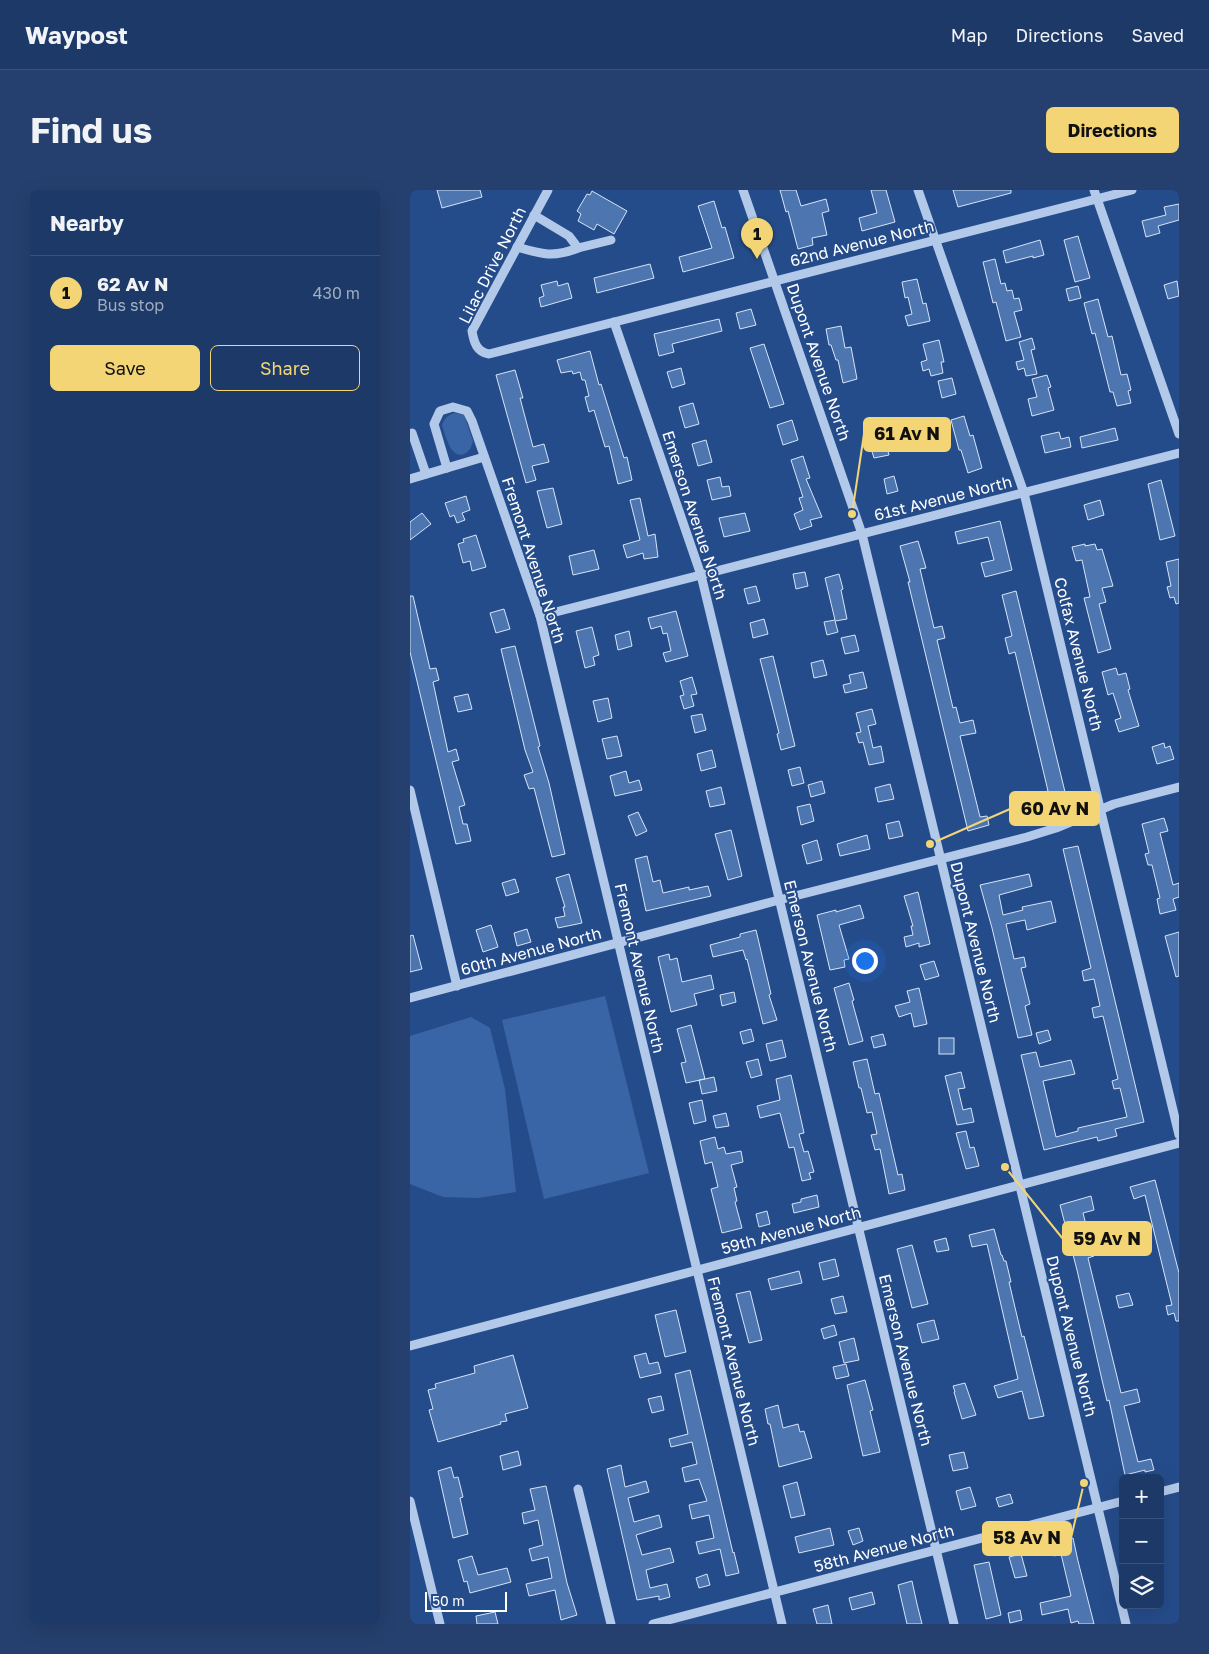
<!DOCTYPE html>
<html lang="en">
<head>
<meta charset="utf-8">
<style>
  :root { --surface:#1c3968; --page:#25406e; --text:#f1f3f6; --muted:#a0acc0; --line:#3a537c; --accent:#f3d576 }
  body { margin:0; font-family:"Golos Text",sans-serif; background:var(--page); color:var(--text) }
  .controls { position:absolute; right:15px; bottom:15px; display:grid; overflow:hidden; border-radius:8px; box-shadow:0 5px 20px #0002 }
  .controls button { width:45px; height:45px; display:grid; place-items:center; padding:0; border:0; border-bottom:1px solid var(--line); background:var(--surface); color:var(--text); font:25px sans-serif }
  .scale { position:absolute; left:15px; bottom:12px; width:82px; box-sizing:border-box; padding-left:5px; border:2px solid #fff; border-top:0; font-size:14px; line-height:18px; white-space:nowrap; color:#fff; -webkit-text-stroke:4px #254c8a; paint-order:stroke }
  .you { position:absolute; left:454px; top:770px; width:18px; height:18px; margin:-12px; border:4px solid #fff; border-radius:50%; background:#1a73e8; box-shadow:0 0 0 8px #1a73e833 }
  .badge { display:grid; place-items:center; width:32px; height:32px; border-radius:50%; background:var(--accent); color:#111; font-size:16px; font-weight:700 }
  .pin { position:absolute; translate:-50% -41px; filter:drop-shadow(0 1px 2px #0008) }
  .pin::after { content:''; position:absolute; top:26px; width:18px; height:15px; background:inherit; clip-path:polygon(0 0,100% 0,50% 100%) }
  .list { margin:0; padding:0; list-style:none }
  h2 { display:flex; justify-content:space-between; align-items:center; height:65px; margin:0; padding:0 20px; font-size:21px }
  h2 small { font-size:16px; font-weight:400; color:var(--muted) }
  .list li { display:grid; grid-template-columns:32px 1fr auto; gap:15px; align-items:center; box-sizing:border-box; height:75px; padding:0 20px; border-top:1px solid var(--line) }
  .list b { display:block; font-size:19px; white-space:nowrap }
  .list p { margin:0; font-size:16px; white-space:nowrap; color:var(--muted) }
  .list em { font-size:16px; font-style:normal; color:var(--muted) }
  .actions { display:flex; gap:10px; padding:15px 20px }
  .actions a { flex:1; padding:11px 0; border:1px solid var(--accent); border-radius:8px; text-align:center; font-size:18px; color:var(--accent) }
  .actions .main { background:var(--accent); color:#111 }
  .icon { flex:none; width:28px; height:28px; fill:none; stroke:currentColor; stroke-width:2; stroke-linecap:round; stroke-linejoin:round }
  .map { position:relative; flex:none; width:769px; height:1434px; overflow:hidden; border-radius:8px }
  header { display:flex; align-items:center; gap:30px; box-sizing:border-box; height:70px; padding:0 25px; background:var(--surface); border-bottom:1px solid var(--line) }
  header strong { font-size:24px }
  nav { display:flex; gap:28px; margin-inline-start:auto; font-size:18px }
  .intro { display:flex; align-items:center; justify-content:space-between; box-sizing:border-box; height:120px; padding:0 30px }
  h1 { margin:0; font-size:35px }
  .button { padding:12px 22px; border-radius:8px; background:var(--accent); color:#111; font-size:18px; font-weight:700 }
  main { display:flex; gap:30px; padding:0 30px }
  aside { flex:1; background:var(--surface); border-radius:8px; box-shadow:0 5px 20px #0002 }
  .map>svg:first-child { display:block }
</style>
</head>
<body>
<header>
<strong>Waypost</strong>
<nav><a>Map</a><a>Directions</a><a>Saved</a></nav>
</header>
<div class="intro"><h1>Find us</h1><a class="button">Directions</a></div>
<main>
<aside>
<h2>Nearby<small></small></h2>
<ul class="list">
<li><span class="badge">1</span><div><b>62 Av N</b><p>Bus stop</p></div><em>430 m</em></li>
</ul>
<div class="actions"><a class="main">Save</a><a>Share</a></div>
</aside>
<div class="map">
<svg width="769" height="1434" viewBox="0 0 769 1434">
  <rect width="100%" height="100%" fill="#254c8a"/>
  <g fill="#3965a6">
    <path d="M45,223L54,225L63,251C62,256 59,262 54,264C40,269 36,245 32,236C34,228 38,225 45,223Z"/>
    <polygon points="195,806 239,983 134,1009 92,830"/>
    <polygon points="61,827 80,838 95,899 106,1002 68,1008 33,1007 0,994 0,846"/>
  </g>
  <g fill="#4d76b1" stroke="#d6e4f7">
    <polygon points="27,0 70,0 72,7 32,18"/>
    <polygon points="370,0 386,0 391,16 416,9 419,21 412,23 417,45 402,48 403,55 388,59 378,21 376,22"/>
    <polygon points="461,0 476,0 485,32 452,41 449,28 467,23"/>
    <polygon points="543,0 601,0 601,3 548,17"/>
    <polygon points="182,1 217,21 204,44 187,34 184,40 168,31 171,24 167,21 177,4 180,5"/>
    <polygon points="304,11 312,38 315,37 324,68 273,82 269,67 302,58 288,16"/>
    <polygon points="769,14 769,30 748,36 750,43 736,47 732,31 756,25 754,17"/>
    <polygon points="668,46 680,88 665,92 654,50"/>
    <polygon points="630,50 634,65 623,68 623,66 596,73 593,61"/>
    <polygon points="585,69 591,94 595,93 597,101 602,100 604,109 609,108 612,120 604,122 611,147 596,151 586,112 583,113 573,72"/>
    <polygon points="240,74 244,88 187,103 184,88"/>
    <polygon points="507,89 513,114 516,113 520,131 498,136 495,126 502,124 498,107 495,108 492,92"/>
    <polygon points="147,91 148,96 158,93 162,108 131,117 129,108 134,106 131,95"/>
    <polygon points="767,91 769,106 758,109 754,95"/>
    <polygon points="668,96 671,108 659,111 656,99"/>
    <polygon points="688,109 698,147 702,146 711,185 717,184 721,200 718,201 721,213 707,216 703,202 700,202 685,143 682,144 674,113"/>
    <polygon points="341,119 346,135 330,139 326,123"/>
    <polygon points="309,129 312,141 262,154 264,162 249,166 244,144"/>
    <polygon points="431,136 435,158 441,157 447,189 433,193 428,170 426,170 421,155 419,155 416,139"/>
    <polygon points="622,148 625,159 621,160 627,184 616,186 614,178 608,180 606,172 614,170 609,152"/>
    <polygon points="529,150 534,172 531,172 533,183 521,186 519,179 513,181 511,172 517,170 513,154"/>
    <polygon points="354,154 374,214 360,218 340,158"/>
    <polygon points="180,161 189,195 191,194 214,268 217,267 222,290 208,294 199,256 195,257 184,220 179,222 175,207 179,206 175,190 172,190 170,182 163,184 162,181 151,183 147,170"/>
    <polygon points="271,178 275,194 262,198 257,182"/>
    <polygon points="105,180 113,208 110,208 123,257 134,254 139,272 122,276 126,290 116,293 86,185"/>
    <polygon points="637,185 641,197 638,198 644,220 622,226 618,209 627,207 622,189"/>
    <polygon points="542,188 546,204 532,208 528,191"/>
    <polygon points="283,213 289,234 275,238 269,217"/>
    <polygon points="554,226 560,246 563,245 572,278 558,283 551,260 549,260 541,230"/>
    <polygon points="382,230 388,250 373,255 367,235"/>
    <polygon points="705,238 708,250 672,258 670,247"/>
    <polygon points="649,242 651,249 659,247 661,257 635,263 631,246"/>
    <polygon points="475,248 479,265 464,268 459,252"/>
    <polygon points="296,250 302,272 288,276 282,254"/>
    <polygon points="393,266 400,288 396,289 412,327 400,330 402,336 390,340 384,324 393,320 389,308 393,307 381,270"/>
    <polygon points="484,286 488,301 477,304 474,289"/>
    <polygon points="310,287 312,297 319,296 321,306 302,310 297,290"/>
    <polygon points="751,290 765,346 750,350 738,294"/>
    <polygon points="143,298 152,334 137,338 127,301"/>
    <polygon points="56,306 60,320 52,323 55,330 47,333 44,325 40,327 35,313"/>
    <polygon points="230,308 238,346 245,344 248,367 234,369 233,363 217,368 213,355 230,350 220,310"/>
    <polygon points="690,310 694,325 678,330 674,315"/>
    <polygon points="12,323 21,334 0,350 0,332"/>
    <polygon points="335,323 340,341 314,347 309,328"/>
    <polygon points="590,331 602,380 575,387 571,373 584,370 578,347 548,354 545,342"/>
    <polygon points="66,345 76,377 62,381 60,371 53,373 48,354 54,352 53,349"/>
    <polygon points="508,351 516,378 510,379 524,438 532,436 535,448 527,450 543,518 546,517 550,533 563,530 566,543 550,546 570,627 577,626 579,635 558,641 507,429 498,392 500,392 490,356"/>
    <polygon points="675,354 675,356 685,354 687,360 692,359 703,396 692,398 696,412 689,414 701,459 688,463 674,408 680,407 672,370 666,371 662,357"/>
    <polygon points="184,360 189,379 163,385 159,366"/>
    <polygon points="769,369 769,413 766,414 764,407 760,408 757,397 761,396 756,372"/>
    <polygon points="395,382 398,396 386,399 383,384"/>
    <polygon points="429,384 433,399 431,400 437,429 425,431 428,442 417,445 414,432 425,430 415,388"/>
    <polygon points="346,396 350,411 338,414 334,399"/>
    <polygon points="606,401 656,606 626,613 628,620 614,623 610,608 638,601 605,462 599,464 595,448 602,446 592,405"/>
    <polygon points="0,406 3,406 20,479 26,478 29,490 23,492 38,562 46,559 49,570 42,572 55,615 49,617 53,634 57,634 61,651 46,654 0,462"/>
    <polygon points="94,419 100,439 86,443 80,423"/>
    <polygon points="266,421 278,466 256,472 253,463 261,461 257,443 253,444 251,436 241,439 238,428"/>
    <polygon points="354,429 358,444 343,448 340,433"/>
    <polygon points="182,437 189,465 183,467 185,475 175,478 166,441"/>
    <polygon points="219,441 222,456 208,460 205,445"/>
    <polygon points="445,445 449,461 435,464 431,448"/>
    <polygon points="105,456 130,556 128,557 139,593 155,664 142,667 124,598 119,599 114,585 123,582 115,560 91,459"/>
    <polygon points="363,466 385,556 371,560 367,544 369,543 350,469"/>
    <polygon points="413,470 417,485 404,488 401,473"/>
    <polygon points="706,478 708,485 716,483 720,499 718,500 729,536 709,542 705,530 711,528 703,503 698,505 692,482"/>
    <polygon points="453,482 457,498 435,503 433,495 441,493 439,485"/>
    <polygon points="282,487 287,504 281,505 284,516 274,519 270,506 274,505 270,491"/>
    <polygon points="58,504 62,519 48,522 44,507"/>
    <polygon points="198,508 202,528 188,532 183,511"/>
    <polygon points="462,519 466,534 458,536 463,558 471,556 474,572 459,575 453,552 449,553 446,543 451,542 446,523"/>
    <polygon points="292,524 296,540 285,543 281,526"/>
    <polygon points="207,546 212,566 197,569 192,549"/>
    <polygon points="754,553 755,558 760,556 764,569 747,574 742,557"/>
    <polygon points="302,560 306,577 291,581 287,564"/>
    <polygon points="390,577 394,593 382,596 378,580"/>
    <polygon points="216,581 219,593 229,590 232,600 205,606 200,586"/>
    <polygon points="412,591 415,603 401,607 398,595"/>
    <polygon points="480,594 484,609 468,612 465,598"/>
    <polygon points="311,597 315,614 300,617 296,601"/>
    <polygon points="400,614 404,631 391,635 387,617"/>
    <polygon points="228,622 237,641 226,646 218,626"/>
    <polygon points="754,628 758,641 750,643 763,695 769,693 769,707 763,709 766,720 750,724 747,709 750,708 742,675 738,675 735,664 739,663 732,634"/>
    <polygon points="489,631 493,646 479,649 476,634"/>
    <polygon points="321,640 332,686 318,690 305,644"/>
    <polygon points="457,645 460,659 430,666 427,654"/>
    <polygon points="407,650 412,670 397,674 392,655"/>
    <polygon points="668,656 734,932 705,939 707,946 688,951 687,947 634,960 611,865 626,862 630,877 661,870 665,884 633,891 646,947 668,941 668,938 717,927 710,898 704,899 702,891 708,889 693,826 684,828 682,818 690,816 684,789 674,791 672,781 681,778 653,659"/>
    <polygon points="237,666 243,692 250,690 253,703 279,697 279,700 298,696 301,706 236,721 225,669"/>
    <polygon points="159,684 172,733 148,738 145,728 155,726 153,717 155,717 146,688"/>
    <polygon points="619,684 622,696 589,705 593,725 613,720 612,717 641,711 646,732 617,740 615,730 596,734 604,769 614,767 616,777 611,778 620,814 615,816 622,845 608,848 582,738 570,695"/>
    <polygon points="105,689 109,702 96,706 92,693"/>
    <polygon points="508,702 520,754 509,757 509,753 496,757 494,747 503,745 501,736 503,736 494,706"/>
    <polygon points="450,715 454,728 429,735 439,769 434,770 435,777 420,780 407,725 426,720 426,722"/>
    <polygon points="81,735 88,757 73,762 66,740"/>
    <polygon points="117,739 121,752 107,756 104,743"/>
    <polygon points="346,740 361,804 359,805 367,830 353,834 337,769 336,770 333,760 303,767 300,755 330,747 330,744"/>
    <polygon points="769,742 769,786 766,787 755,746"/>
    <polygon points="3,745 12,779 0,782 0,746"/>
    <polygon points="259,764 260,770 267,768 272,792 301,785 304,799 284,804 287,815 261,822 248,767"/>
    <polygon points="524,771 529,786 515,790 510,775"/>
    <polygon points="439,793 444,810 442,811 453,851 439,855 424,798"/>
    <polygon points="509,798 517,834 504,837 501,823 489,827 485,816 500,812 497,801"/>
    <polygon points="324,802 326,812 312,816 310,805"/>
    <polygon points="281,835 295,889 304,887 307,901 292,904 289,890 295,889 276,893 271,873 276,872 267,839"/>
    <polygon points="341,839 344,851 333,854 330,842"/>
    <polygon points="638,840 641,850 629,854 626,843"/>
    <polygon points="473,844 476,855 464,858 461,847"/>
    <rect x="529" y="848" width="15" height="16"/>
    <polygon points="372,850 376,867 360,871 356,854"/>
    <polygon points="348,869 352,885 341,888 336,872"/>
    <polygon points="457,869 465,904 469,903 488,985 492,984 495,1000 479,1004 470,959 465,960 461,945 467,944 462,922 457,923 451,898 449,898 443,872"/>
    <polygon points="551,882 555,898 548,899 553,920 561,918 564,932 547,935 535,886"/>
    <polygon points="381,885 394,943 389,944 394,962 398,961 404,982 399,983 401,989 392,991 384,957 379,958 370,923 350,928 347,916 370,910 366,889"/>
    <polygon points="292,910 296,931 284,934 279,913"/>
    <polygon points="316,923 319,936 306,938 303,926"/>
    <polygon points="556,941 560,958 564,957 569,976 556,979 546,943"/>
    <polygon points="305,947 308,959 314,957 316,964 331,961 333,972 321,975 327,997 324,998 327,1011 325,1012 332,1038 312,1043 301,999 308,997 302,972 295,974 290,951"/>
    <polygon points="745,990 769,1083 769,1131 766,1131 764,1123 758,1125 756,1116 762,1115 735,1005 724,1009 720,997"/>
    <polygon points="407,1005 409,1017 384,1023 382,1014 391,1012 391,1009"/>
    <polygon points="681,1006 684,1020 673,1023 684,1066 678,1068 711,1203 727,1199 730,1212 714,1216 728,1272 741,1269 744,1280 735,1282 735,1280 715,1285 699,1210 697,1211 692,1190 667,1080 650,1015"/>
    <polygon points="357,1021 360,1034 349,1037 346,1024"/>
    <polygon points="584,1039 591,1065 592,1065 594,1071 596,1071 601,1092 599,1092 612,1147 614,1146 634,1226 619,1229 612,1201 588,1208 584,1196 608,1189 577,1054 562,1057 559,1045"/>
    <polygon points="536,1048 539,1060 527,1062 524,1051"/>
    <polygon points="502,1055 518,1114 502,1118 487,1059"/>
    <polygon points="425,1069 429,1086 413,1090 409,1073"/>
    <polygon points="389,1081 392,1093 361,1100 358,1089"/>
    <polygon points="340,1101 352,1150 339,1153 326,1104"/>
    <polygon points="719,1103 723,1115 709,1118 706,1106"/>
    <polygon points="433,1106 437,1122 425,1124 421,1109"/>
    <polygon points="266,1120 276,1162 255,1167 245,1125"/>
    <polygon points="524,1130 529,1149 512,1153 507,1134"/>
    <polygon points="424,1135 427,1145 414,1149 411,1139"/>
    <polygon points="444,1148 449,1170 434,1173 429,1152"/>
    <polygon points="236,1163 239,1174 248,1172 251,1183 230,1188 224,1166"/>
    <polygon points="103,1165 118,1218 95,1224 97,1231 90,1232 91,1234 28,1252 19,1220 23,1219 18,1200 26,1198 25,1194 65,1183 64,1176"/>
    <polygon points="436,1174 439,1186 426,1189 423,1177"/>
    <polygon points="280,1180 323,1363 324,1362 329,1383 316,1386 310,1359 289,1364 286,1352 304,1348 299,1325 282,1329 279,1315 297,1311 289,1289 275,1292 272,1278 287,1274 282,1252 261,1257 259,1249 278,1244 265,1184"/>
    <polygon points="455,1190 463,1220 460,1221 470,1262 453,1266 437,1195"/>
    <polygon points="555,1193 566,1225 552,1229 544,1202 545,1202 543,1196"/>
    <polygon points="251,1206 254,1220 242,1223 238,1209"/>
    <polygon points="368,1215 373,1238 388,1234 390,1242 394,1241 402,1268 369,1277 360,1234 358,1234 355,1219"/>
    <polygon points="108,1261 111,1275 93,1280 90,1266"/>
    <polygon points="554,1262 558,1278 543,1281 539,1265"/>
    <polygon points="211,1275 215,1297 236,1291 239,1302 218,1308 224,1332 249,1325 252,1337 226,1345 232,1365 260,1358 264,1372 236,1380 240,1398 257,1394 260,1407 249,1410 249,1406 227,1410 197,1279"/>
    <polygon points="41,1277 44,1288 48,1287 53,1307 50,1308 58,1344 43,1348 28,1281"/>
    <polygon points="387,1292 395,1325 381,1328 373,1296"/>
    <polygon points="136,1296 157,1393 167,1425 151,1430 145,1400 119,1406 116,1394 142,1388 138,1367 122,1371 119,1359 133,1355 128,1330 114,1334 112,1323 125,1320 120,1299"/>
    <polygon points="560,1297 566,1316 551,1320 546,1301"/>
    <polygon points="600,1304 603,1313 589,1317 586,1308"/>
    <polygon points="420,1338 424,1355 389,1363 385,1347"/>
    <polygon points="449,1338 453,1351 443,1355 438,1341"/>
    <polygon points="663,1348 668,1371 684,1434 669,1434 668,1431 661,1433 658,1419 632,1425 630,1413 661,1406 651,1364 644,1366 642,1355"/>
    <polygon points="611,1364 617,1386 605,1388 599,1367"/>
    <polygon points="62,1366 68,1385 97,1378 101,1392 60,1403 57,1391 54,1392 48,1370"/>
    <polygon points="579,1372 591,1425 576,1429 564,1375"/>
    <polygon points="297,1384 300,1395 289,1398 286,1388"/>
    <polygon points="502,1391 507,1414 512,1434 497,1434 488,1395"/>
    <polygon points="462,1402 465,1414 442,1420 439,1408"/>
    <polygon points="418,1415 422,1434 407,1434 403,1419"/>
    <polygon points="610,1420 612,1430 600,1433 598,1423"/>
    <polygon points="85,1422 88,1434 67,1434 66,1426"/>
  </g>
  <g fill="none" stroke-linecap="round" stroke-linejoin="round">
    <g stroke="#b2c9ea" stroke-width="9">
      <path d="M138,0L62,141C64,153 67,162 79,164L722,0"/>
      <polyline points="333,0 452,344 716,1434"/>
      <polyline points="508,0 614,303 769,945"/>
      <polyline points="684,0 769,244"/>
      <path d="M107,57C131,64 144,68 168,58L159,46L124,25"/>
      <polyline points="168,58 201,50"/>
      <polyline points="204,132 291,385 544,1434"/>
      <polyline points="0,244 2,243 16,284"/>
      <polyline points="37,278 24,234 30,221 43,217 57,221 62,231 130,426 372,1434"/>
      <polyline points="0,289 74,267"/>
      <polyline points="130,426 769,263"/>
      <polyline points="0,600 47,796"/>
      <polyline points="0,808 369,710 617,647 646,638 704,614 769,597"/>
      <polyline points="0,1156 769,953"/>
      <polyline points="168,1299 201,1434"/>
      <polyline points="750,1302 769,1297"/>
      <polyline points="0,1311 30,1434"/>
      <polyline points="243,1434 713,1311"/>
    </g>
  </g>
  <g text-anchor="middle" stroke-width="4" stroke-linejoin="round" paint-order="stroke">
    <g font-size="16" fill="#fff" stroke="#254c8a">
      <text transform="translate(452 53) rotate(-14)" y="6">62nd Avenue North</text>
      <text transform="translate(82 75) rotate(-63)" y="6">Lilac Drive North</text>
      <text transform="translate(409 172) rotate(71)" y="6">Dupont Avenue North</text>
      <text transform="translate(533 308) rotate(-14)" y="6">61st Avenue North</text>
      <text transform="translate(285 325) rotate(72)" y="6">Emerson Avenue North</text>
      <text transform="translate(124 370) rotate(72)" y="6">Fremont Avenue North</text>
      <text transform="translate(669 464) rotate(76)" y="6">Colfax Avenue North</text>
      <text transform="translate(566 752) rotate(76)" y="6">Dupont Avenue North</text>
      <text transform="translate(121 761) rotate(-15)" y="6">60th Avenue North</text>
      <text transform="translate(401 776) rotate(76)" y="6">Emerson Avenue North</text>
      <text transform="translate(230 778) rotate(77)" y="6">Fremont Avenue North</text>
      <text transform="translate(381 1040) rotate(-15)" y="6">59th Avenue North</text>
      <text transform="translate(662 1146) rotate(76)" y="6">Dupont Avenue North</text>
      <text transform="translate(496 1170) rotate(76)" y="6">Emerson Avenue North</text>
      <text transform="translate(324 1171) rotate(76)" y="6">Fremont Avenue North</text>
      <text transform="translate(474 1358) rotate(-15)" y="6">58th Avenue North</text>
    </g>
  </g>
  <path fill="none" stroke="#f3d576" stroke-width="2" d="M442 324L454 244M520 654L600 619M595 977L653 1049M674 1293L661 1348"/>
  <g fill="#f3d576" stroke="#254c8a" stroke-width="2">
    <circle cx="442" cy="324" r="5"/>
    <circle cx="520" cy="654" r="5"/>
    <circle cx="595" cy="977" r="5"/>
    <circle cx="674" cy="1293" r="5"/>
  </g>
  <g fill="#f3d576" stroke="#f3d576" stroke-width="2">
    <rect x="454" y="228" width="86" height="33" rx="5"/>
    <rect x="600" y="602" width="89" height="33" rx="5"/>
    <rect x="653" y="1032" width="88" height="33" rx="5"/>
    <rect x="573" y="1332" width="88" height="33" rx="5"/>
  </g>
  <g font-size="18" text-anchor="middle" font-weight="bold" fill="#111">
    <text x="497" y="250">61 Av N</text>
    <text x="645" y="625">60 Av N</text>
    <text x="697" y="1055">59 Av N</text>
    <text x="617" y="1354">58 Av N</text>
  </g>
</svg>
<div class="controls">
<button>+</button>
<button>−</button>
<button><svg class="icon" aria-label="layers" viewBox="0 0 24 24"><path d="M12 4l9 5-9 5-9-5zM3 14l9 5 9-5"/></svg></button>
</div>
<div class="scale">50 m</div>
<div class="you"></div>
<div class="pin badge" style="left:347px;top:69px">1</div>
</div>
</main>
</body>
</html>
